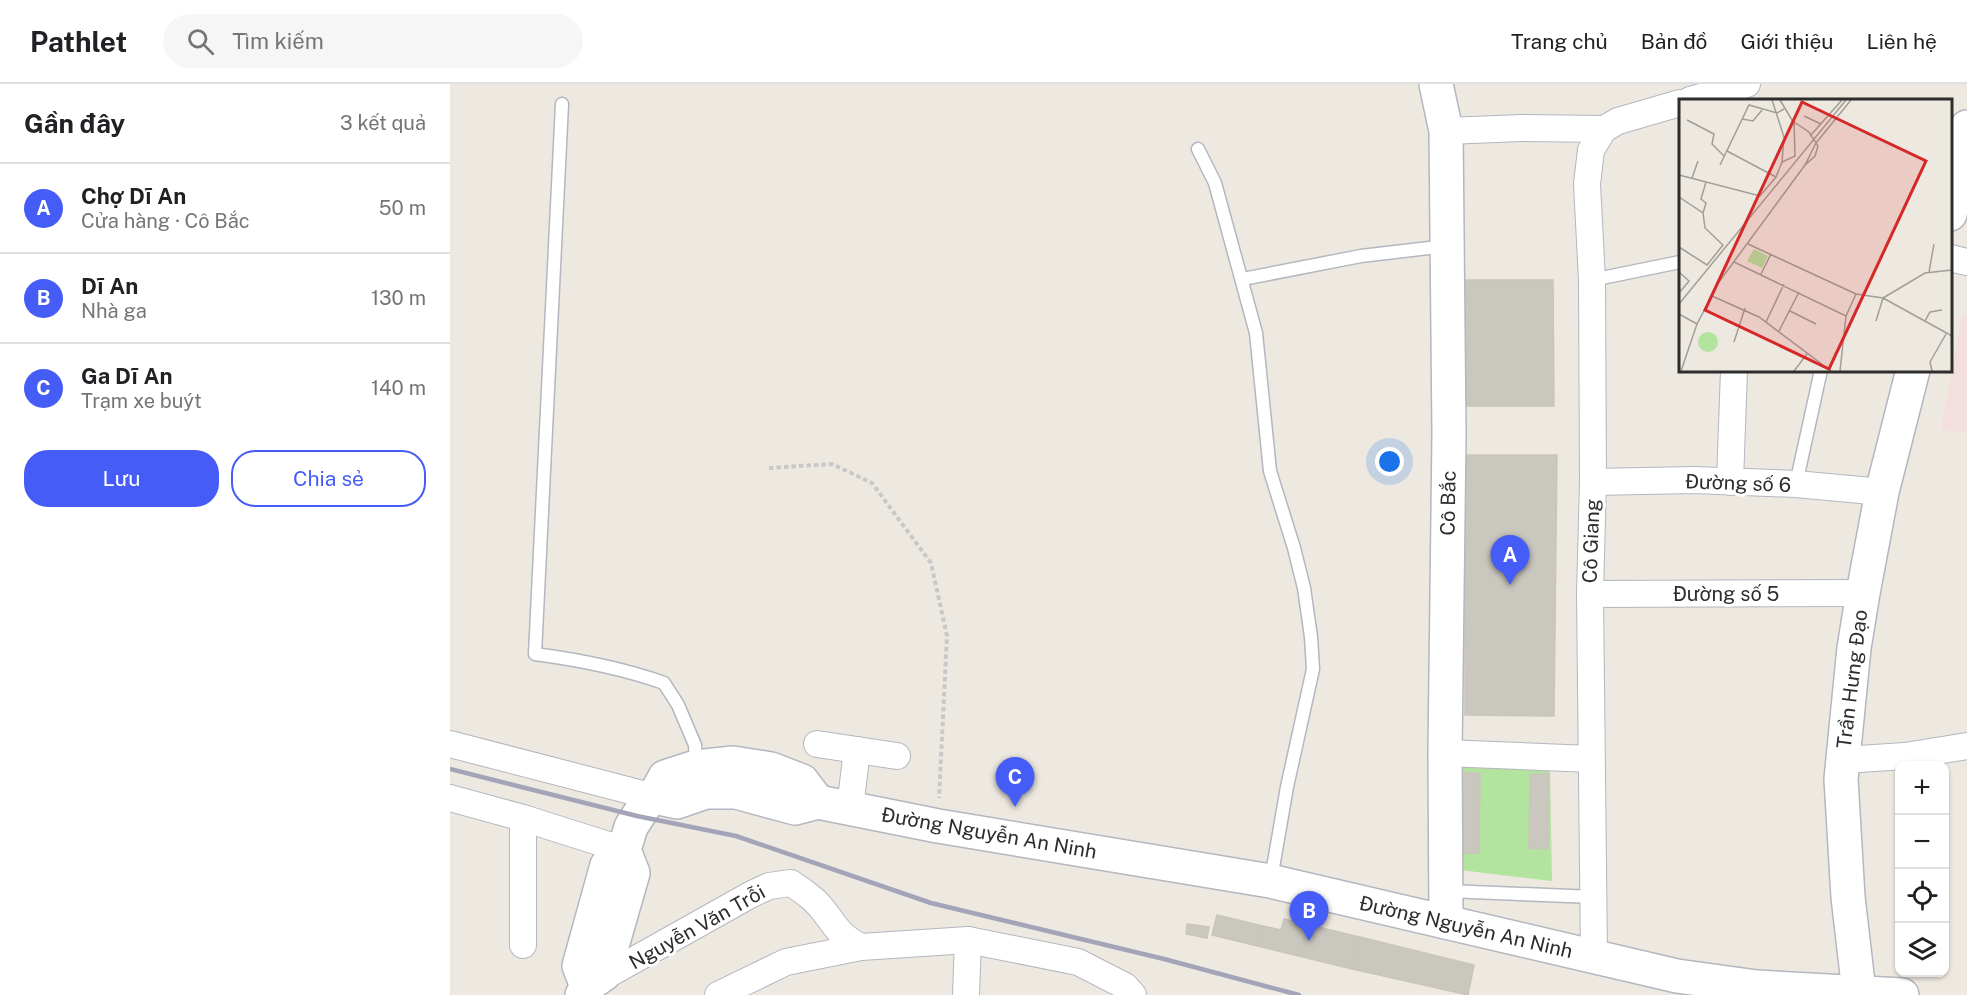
<!DOCTYPE html>
<html lang="vi">
<head>
<meta charset="utf-8">
<style>
  :root { --surface:#fff; --page:#f6f6f6; --text:#202124; --muted:#757577; --line:#e0e0e0; --accent:#465cf6 }
  body { margin:0; font-family:"Public Sans",sans-serif; background:var(--page); color:var(--text) }
  .controls { position:absolute; right:18px; bottom:18px; display:grid; overflow:hidden; border-radius:12px; box-shadow:0 2px 4px #0004 }
  .controls button { width:54px; height:54px; display:grid; place-items:center; padding:0; border:0; border-bottom:2px solid var(--line); background:var(--surface); color:var(--text); font:30px sans-serif }
  .you { position:absolute; left:940px; top:378px; width:21px; height:21px; margin:-15px; border:4px solid #fff; border-radius:50%; background:#1a73e8; box-shadow:0 0 0 9px #1a73e833 }
  .badge { display:grid; place-items:center; width:39px; height:39px; border-radius:50%; background:var(--accent); color:#fff; font-size:20px; font-weight:700 }
  .pin { position:absolute; translate:-50% -50px; filter:drop-shadow(0 2px 3px #0008) }
  .pin::after { content:''; position:absolute; top:32px; width:21px; height:18px; background:inherit; clip-path:polygon(0 0,100% 0,50% 100%) }
  .list { margin:0; padding:0; list-style:none }
  h2 { display:flex; justify-content:space-between; align-items:center; height:78px; margin:0; padding:0 24px; font-size:26px }
  h2 small { font-size:20px; font-weight:400; color:var(--muted) }
  .list li { display:grid; grid-template-columns:39px 1fr auto; gap:18px; align-items:center; box-sizing:border-box; height:90px; padding:0 24px; border-top:2px solid var(--line) }
  .list b { display:block; font-size:22px; white-space:nowrap }
  .list p { margin:0; font-size:20px; white-space:nowrap; color:var(--muted) }
  .list em { font-size:20px; font-style:normal; color:var(--muted) }
  .actions { display:flex; gap:12px; padding:18px 24px }
  .actions a { flex:1; padding:14px 0; border:2px solid var(--accent); border-radius:24px; text-align:center; font-size:21px; color:var(--accent) }
  .actions .main { background:var(--accent); color:#fff }
  .icon { flex:none; width:33px; height:33px; fill:none; stroke:currentColor; stroke-width:2; stroke-linecap:round; stroke-linejoin:round }
  .map { position:relative; flex:none; width:1517px; height:911px; overflow:hidden }
  header { display:flex; align-items:center; gap:36px; box-sizing:border-box; height:84px; padding:0 30px; background:var(--surface); border-bottom:2px solid var(--line) }
  header strong { font-size:28px }
  nav { display:flex; gap:33px; margin-inline-start:auto; font-size:21px }
  .search { width:420px; height:54px; background:var(--page); display:flex; align-items:center; gap:15px; box-sizing:border-box; padding:0 21px; border-radius:33px; color:var(--muted); font-size:22px }
  main { display:flex }
  aside { flex:1; background:var(--surface) }
  .map>svg:first-child { display:block }
</style>
</head>
<body>
<header>
<strong>Pathlet</strong>
<div class="search"><svg class="icon" aria-label="search" viewBox="0 0 24 24"><circle cx="10" cy="10" r="6"/><path d="M15 15l6 6"/></svg>Tìm kiếm</div>
<nav><a>Trang chủ</a><a>Bản đồ</a><a>Giới thiệu</a><a>Liên hệ</a></nav>
</header>
<main>
<aside>
<h2>Gần đây<small>3 kết quả</small></h2>
<ul class="list">
<li><span class="badge">A</span><div><b>Chợ Dĩ An</b><p>Cửa hàng · Cô Bắc</p></div><em>50 m</em></li>
<li><span class="badge">B</span><div><b>Dĩ An</b><p>Nhà ga</p></div><em>130 m</em></li>
<li><span class="badge">C</span><div><b>Ga Dĩ An</b><p>Trạm xe buýt</p></div><em>140 m</em></li>
</ul>
<div class="actions"><a class="main">Lưu</a><a>Chia sẻ</a></div>
</aside>
<div class="map">
<svg width="1517" height="911" viewBox="0 0 1517 911">
  <rect width="100%" height="100%" fill="#eee9e0"/>
  <polygon fill="#f4dfdf" points="1512,230 1517,231 1517,349 1491,346"/>
  <polygon fill="#b2e39f" points="1011,681 1100,684 1102,797 1010,786"/>
  <g fill="#cac7bf" stroke="#cac5ba" stroke-width="1.5">
    <polygon points="1008,196 1103,196 1104,322 1010,322"/>
    <polygon points="1015,371 1107,371 1104,632 1015,631"/>
    <polygon points="1012,689 1030,689 1029,769 1011,769"/>
    <polygon points="1080,690 1099,690 1098,765 1079,764"/>
    <polygon points="767,831 813,842 808,862 762,851"/>
    <polygon points="834,835 910,853 902,885 808,862 813,842 831,846"/>
    <polygon points="737,840 759,843 757,854 736,850"/>
    <polygon points="910,853 1024,881 1018,911 902,885"/>
  </g>
  <g fill="none" stroke-linecap="round" stroke-linejoin="round">
    <defs>
      <g id="lane">
        <path d="M112,20L85,570C130,576 172,584 214,599L228,621L245,661L246,682"/>
        <polyline points="748,65 765,99 806,249 820,387 844,464 854,504 861,553 863,585 837,703 821,795"/>
        <polyline points="793,195 911,172 996,162"/>
        <polyline points="1142,196 1230,178"/>
        <polyline points="1346,400 1371,286"/>
        <polyline points="998,807 1144,813"/>
      </g>
      <g id="street">
        <polyline points="1240,16 1297,0"/>
        <polyline points="996,47 1072,44 1154,45 1168,37 1230,19"/>
        <polyline points="1500,174 1517,178"/>
        <polyline points="1143,398 1244,396 1346,400 1432,408"/>
        <polyline points="1280,398 1284,286"/>
        <polyline points="1140,510 1413,509"/>
        <polyline points="0,660 204,713"/>
        <polyline points="367,660 447,672"/>
        <polyline points="995,669 1141,675"/>
        <polyline points="1393,676 1455,672 1517,662"/>
        <polyline points="0,714 73,734 174,766"/>
        <polyline points="400,724 407,666"/>
        <polyline points="73,734 73,861"/>
        <polyline points="1144,873 1140,510 1143,398 1142,196 1137,100 1141,66 1154,45"/>
        <path d="M143,899L300,811L319,802L341,799C349,804 357,810 364,816C383,834 384,850 411,863L518,856L628,878L675,902L683,911"/>
        <polyline points="268,911 336,878 411,863"/>
        <polyline points="516,911 518,856"/>
      </g>
      <g id="secondary">
        <polyline points="986,0 996,47 999,350 995,669 996,838"/>
        <polyline points="1500,130 1517,43"/>
        <polyline points="204,713 227,718 256,708 286,708 345,724 368,718 488,742 820,797 1227,892 1307,903 1452,911"/>
        <polyline points="137,902 129,882 157,781 174,766"/>
        <polyline points="1409,908 1398,813 1391,695 1404,564 1413,509 1432,408 1463,286"/>
        <polyline points="132,911 137,902 154,890 183,789 174,766 181,743 195,721 204,713 215,693 246,683 283,679 321,685 352,697 368,718"/>
      </g>
    </defs>
    <use href="#lane" stroke="#b4b6c0" stroke-width="15"/>
    <use href="#street" stroke="#b4b6c0" stroke-width="28"/>
    <use href="#secondary" stroke="#b4b6c0" stroke-width="36"/>
    <polyline stroke="#c8c8c8" stroke-width="4" stroke-dasharray="4.5 3" stroke-linecap="butt" points="319,384 382,380 422,399 481,479 497,552 489,714"/>
    <use href="#lane" stroke="#fff" stroke-width="12"/>
    <use href="#street" stroke="#fff" stroke-width="26"/>
    <use href="#secondary" stroke="#fff" stroke-width="33"/>
    <polyline stroke="#a3a4b7" stroke-width="4.5" points="0,685 187,732 286,752 481,819 714,875 849,911"/>
  </g>
  <g text-anchor="middle" stroke-width="6" stroke-linejoin="round" paint-order="stroke">
    <g font-size="20" fill="#2d2d2d" stroke="#fff">
      <text transform="translate(1288 399) rotate(2)" y="7">Đường số 6</text>
      <text transform="translate(998 419) rotate(-89)" y="7">Cô Bắc</text>
      <text transform="translate(1141 457) rotate(-88)" y="7">Cô Giang</text>
      <text x="1276" y="517">Đường số 5</text>
      <text transform="translate(1402 595) rotate(-83)" y="7">Trần Hưng Đạo</text>
      <text transform="translate(539 749) rotate(10)" y="7">Đường Nguyễn An Ninh</text>
      <text transform="translate(247 843) rotate(-29)" y="7">Nguyễn Văn Trỗi</text>
      <text transform="translate(1016 843) rotate(13)" y="7">Đường Nguyễn An Ninh</text>
    </g>
  </g>
  <g transform="translate(1229 15)">
    <rect width="273" height="273" fill="#eee9e0"/>
    <path d="M75,150L89,157L83,169L68,162ZM19 243a10 10 0 1 1 20 0a10 10 0 1 1-20 0Z" fill="#b2e39f"/>
    <path fill="none" stroke="#a19e98" stroke-width="1.5" d="M93,1L105,38L103,63M101,1L116,26M125,17L142,25M63,20L74,22L83,11M8,21L35,35L33,45L45,57M115,23L130,33L139,47L136,57L126,66M131,37L163,1M137,44L172,1M48,52L97,78M41,66L70,6L98,14L105,10M0,76L81,97L97,78L103,63L116,57L115,23M13,79L19,62M0,98L24,114L26,129L44,146L28,166L0,148M24,114L27,104L22,100L27,83M69,145L177,195L204,199M55,163L167,217M0,173L10,182L0,194M250,173L255,145M82,175L92,155M33,197L80,218L152,272M204,199L273,237M204,199L246,174L273,171M0,205L167,1M111,212L137,225M0,215L18,225M197,222L204,199M246,222L251,213L263,211M87,223L105,185M100,232L120,193M55,243L66,209M2,272L18,225L40,183L126,66L137,44M115,272L128,255M161,272L167,217L177,195M253,272L251,263L267,235"/>
    <path fill="#d62828" fill-opacity="0.15" stroke="#d62828" stroke-width="3" d="M123,3L247,62L150,270L26,211Z"/>
    <rect width="273" height="273" fill="none" stroke="#2d2d2d" stroke-width="3"/>
  </g>
</svg>
<div class="controls">
<button>+</button>
<button>−</button>
<button><svg class="icon" aria-label="locate" viewBox="0 0 24 24"><circle cx="12" cy="12" r="6"/><path d="M12 2v4M12 18v4M2 12h4M18 12h4"/></svg></button>
<button><svg class="icon" aria-label="layers" viewBox="0 0 24 24"><path d="M12 4l9 5-9 5-9-5zM3 14l9 5 9-5"/></svg></button>
</div>
<div class="you"></div>
<div class="pin badge" style="left:1060px;top:501px">A</div>
<div class="pin badge" style="left:859px;top:857px">B</div>
<div class="pin badge" style="left:565px;top:723px">C</div>
</div>
</main>
</body>
</html>
